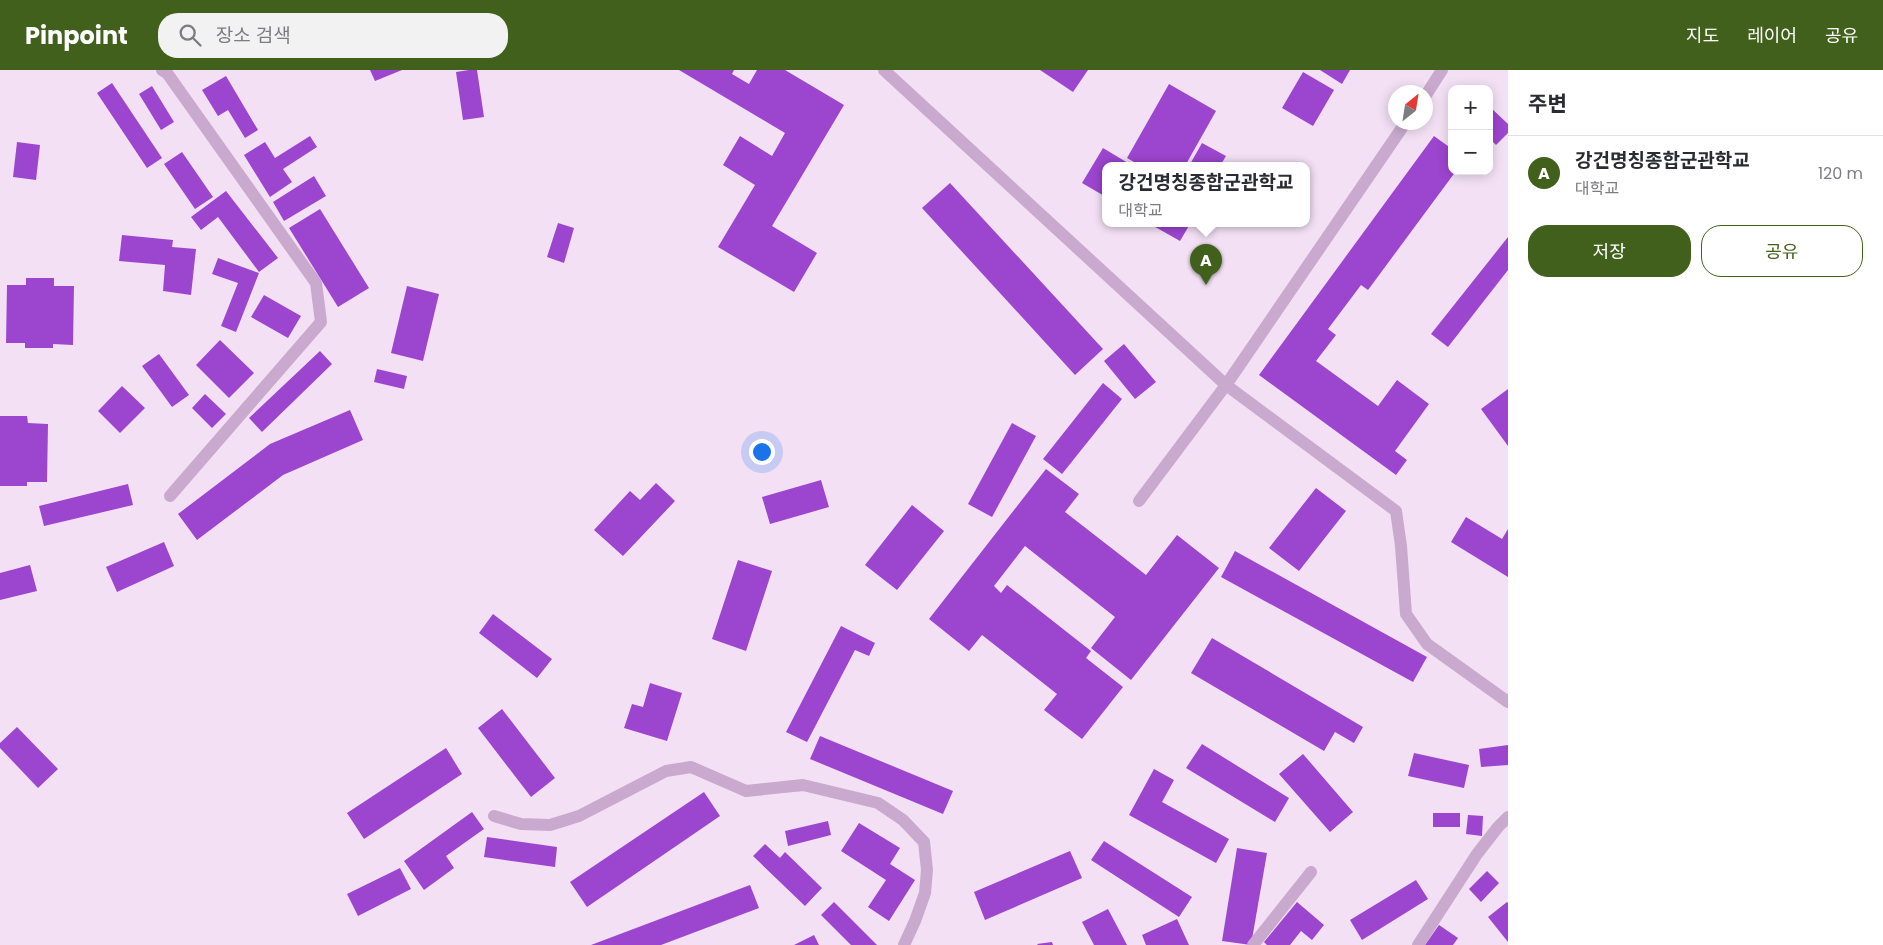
<!DOCTYPE html>
<html lang="ko">
<head>
<meta charset="utf-8">
<style>
  :root { --surface:#fff; --page:#f2f2f3; --text:#2b2b33; --muted:#7c7c81; --line:#e1e1e2; --accent:#41601c }
  body { margin:0; font-family:Poppins,"Noto Sans KR",sans-serif; background:var(--page); color:var(--text) }
  .controls { position:absolute; right:15px; top:15px; display:grid; overflow:hidden; border-radius:10px; box-shadow:0 2px 12px #0003 }
  .controls button { width:45px; height:45px; display:grid; place-items:center; padding:0; border:0; border-bottom:1px solid var(--line); background:var(--surface); color:var(--text); font:25px sans-serif }
  .compass { position:absolute; left:1388px; top:15px; width:45px; height:45px; border-radius:50%; background:var(--surface); box-shadow:0 2px 12px #0003; rotate:30deg }
  .you { position:absolute; left:761px; top:381px; width:18px; height:18px; margin:-12px; border:4px solid #fff; border-radius:50%; background:#1a73e8; box-shadow:0 0 0 8px #1a73e833 }
  .badge { display:grid; place-items:center; width:32px; height:32px; border-radius:50%; background:var(--accent); color:#fff; font-size:16px; font-weight:700 }
  .pin { position:absolute; translate:-50% -41px; filter:drop-shadow(0 1px 2px #0008) }
  .pin::after { content:''; position:absolute; top:26px; width:18px; height:15px; background:inherit; clip-path:polygon(0 0,100% 0,50% 100%) }
  .popup { position:absolute; left:1102px; top:92px; width:208px; height:65px; box-sizing:border-box; display:grid; place-content:center; border-radius:10px; background:var(--surface); filter:drop-shadow(0 1px 4px #0005); font-size:16px; white-space:nowrap; color:var(--muted) }
  .popup b { font-size:19px; color:var(--text) }
  .popup::after { content:''; position:absolute; left:50%; top:100%; margin-left:-10px; border:10px solid transparent; border-top-color:var(--surface) }
  .list { margin:0; padding:0; list-style:none }
  h2 { display:flex; justify-content:space-between; align-items:center; height:65px; margin:0; padding:0 20px; font-size:21px }
  h2 small { font-size:16px; font-weight:400; color:var(--muted) }
  .list li { display:grid; grid-template-columns:32px 1fr auto; gap:15px; align-items:center; box-sizing:border-box; height:75px; padding:0 20px; border-top:1px solid var(--line) }
  .list b { display:block; font-size:19px; white-space:nowrap }
  .list p { margin:0; font-size:16px; white-space:nowrap; color:var(--muted) }
  .list em { font-size:16px; font-style:normal; color:var(--muted) }
  .actions { display:flex; gap:10px; padding:15px 20px }
  .actions a { flex:1; padding:11px 0; border:1px solid var(--accent); border-radius:20px; text-align:center; font-size:18px; color:var(--accent) }
  .actions .main { background:var(--accent); color:#fff }
  .icon { flex:none; width:28px; height:28px; fill:none; stroke:currentColor; stroke-width:2; stroke-linecap:round; stroke-linejoin:round }
  .map { position:relative; flex:none; width:1508px; height:875px; overflow:hidden }
  header { display:flex; align-items:center; gap:30px; box-sizing:border-box; height:70px; padding:0 25px; background:var(--accent); color:#fff }
  header strong { font-size:24px }
  nav { display:flex; gap:28px; margin-inline-start:auto; font-size:18px }
  .search { width:350px; height:45px; background:var(--page); display:flex; align-items:center; gap:12px; box-sizing:border-box; padding:0 18px; border-radius:20px; color:var(--muted); font-size:19px }
  main { display:flex }
  aside { flex:1; background:var(--surface) }
  .map>svg:first-child { display:block }
</style>
</head>
<body>
<header>
<strong>Pinpoint</strong>
<div class="search"><svg class="icon" aria-label="search" viewBox="0 0 24 24"><circle cx="10" cy="10" r="6"/><path d="M15 15l6 6"/></svg>장소 검색</div>
<nav><a>지도</a><a>레이어</a><a>공유</a></nav>
</header>
<main>
<div class="map">
<svg width="1508" height="875" viewBox="0 0 1508 875">
  <rect width="100%" height="100%" fill="#f3e0f5"/>
  <g fill="#9c45ce">
    <polygon points="370,0 402,0 375,11"/>
    <polygon points="469,0 477,0 484,47 463,50 456,2"/>
    <polygon points="679,0 734,0 732,4 749,14 757,0 785,0 844,35 772,156 817,183 794,222 718,177 755,115 723,95 740,66 772,86 785,63"/>
    <polygon points="1040,0 1088,0 1073,22"/>
    <polygon points="1320,0 1350,0 1342,14"/>
    <polygon points="1303,2 1334,20 1313,56 1282,38"/>
    <polygon points="226,6 258,60 245,68 228,40 218,46 202,20"/>
    <polygon points="112,13 162,88 147,98 97,23"/>
    <polygon points="1169,14 1216,41 1185,96 1141,96 1127,88"/>
    <polygon points="152,16 174,52 161,60 139,24"/>
    <polygon points="1489,36 1508,54 1508,63 1496,75 1489,68"/>
    <polygon points="310,66 317,77 283,99 292,112 270,127 244,85 265,72 275,88"/>
    <polygon points="1434,66 1452,79 1452,101 1456,101 1368,220 1361,215 1328,259 1336,265 1316,291 1378,336 1397,310 1429,334 1395,381 1407,390 1396,405 1259,305"/>
    <polygon points="17,72 40,75 36,110 13,107"/>
    <polygon points="1202,73 1226,86 1220,96 1189,96"/>
    <polygon points="1103,78 1133,96 1106,96 1106,127 1082,113"/>
    <polygon points="182,82 213,127 195,139 164,94"/>
    <polygon points="314,106 326,126 284,151 273,132"/>
    <polygon points="950,113 1103,279 1075,305 922,138"/>
    <polygon points="226,121 278,188 259,202 218,147 201,160 191,147"/>
    <polygon points="320,139 369,218 338,237 289,158"/>
    <polygon points="558,153 574,158 564,193 547,187"/>
    <polygon points="1150,154 1190,154 1180,171"/>
    <polygon points="122,165 173,170 172,177 196,179 191,225 163,221 165,195 119,191"/>
    <polygon points="1508,167 1508,200 1448,277 1431,264"/>
    <polygon points="218,188 259,203 236,262 221,256 238,213 212,204"/>
    <polygon points="26,208 54,208 54,216 74,216 73,275 53,274 53,278 25,278 25,273 6,273 7,215 26,215"/>
    <polygon points="407,216 439,224 423,291 391,283"/>
    <polygon points="264,225 301,246 288,268 251,247"/>
    <polygon points="220,270 254,303 229,328 196,295"/>
    <polygon points="1124,274 1156,312 1135,329 1104,291"/>
    <polygon points="320,281 332,294 262,362 249,348"/>
    <polygon points="159,284 189,325 172,337 142,296"/>
    <polygon points="377,299 407,306 404,319 374,312"/>
    <polygon points="1103,313 1122,329 1062,404 1043,389"/>
    <polygon points="122,316 145,338 120,363 98,341"/>
    <polygon points="1508,319 1508,376 1481,339"/>
    <polygon points="205,324 226,344 212,358 192,338"/>
    <polygon points="350,340 363,370 283,405 197,470 178,444 270,374"/>
    <polygon points="0,346 27,346 28,353 48,354 47,412 27,412 27,416 0,416"/>
    <polygon points="1012,353 1036,366 992,447 968,434"/>
    <polygon points="1046,399 1079,424 1065,442 1146,505 1177,465 1219,498 1131,610 1091,578 1115,547 1025,476 994,516 1001,523 1007,515 1091,581 1086,588 1123,617 1082,669 1044,640 1057,624 982,565 969,581 929,549"/>
    <polygon points="821,410 829,437 770,454 762,427"/>
    <polygon points="656,413 675,431 623,486 594,460 630,421 640,430"/>
    <polygon points="128,414 133,435 44,456 39,436"/>
    <polygon points="1316,418 1346,441 1299,501 1269,478"/>
    <polygon points="912,435 944,461 897,520 865,495"/>
    <polygon points="1466,447 1502,469 1508,459 1508,507 1451,472"/>
    <polygon points="164,472 174,496 117,522 106,497"/>
    <polygon points="1235,481 1427,587 1413,612 1221,507"/>
    <polygon points="738,490 772,501 746,581 712,569"/>
    <polygon points="30,495 37,521 0,530 0,503"/>
    <polygon points="493,544 552,589 537,608 479,563"/>
    <polygon points="841,556 875,573 869,586 855,580 807,672 786,662"/>
    <polygon points="1212,568 1363,657 1354,673 1335,662 1324,681 1191,603"/>
    <polygon points="650,613 682,623 667,671 624,658 632,634 643,637"/>
    <polygon points="502,639 555,708 531,727 478,658"/>
    <polygon points="17,657 58,699 38,718 0,678 0,673"/>
    <polygon points="820,666 953,721 943,744 810,689"/>
    <polygon points="1202,674 1289,728 1275,752 1186,698"/>
    <polygon points="1508,675 1508,695 1481,697 1479,679"/>
    <polygon points="446,678 462,704 364,769 347,743"/>
    <polygon points="1414,683 1469,695 1464,718 1408,706"/>
    <polygon points="1303,684 1353,742 1330,762 1279,704"/>
    <polygon points="1154,699 1174,710 1162,732 1229,769 1216,793 1129,745"/>
    <polygon points="704,722 720,746 587,837 570,812"/>
    <polygon points="472,742 484,759 446,786 454,798 424,820 404,791"/>
    <rect x="1433" y="743" width="27" height="14"/>
    <polygon points="1468,745 1483,746 1482,766 1466,764"/>
    <polygon points="828,751 831,765 788,776 785,761"/>
    <polygon points="859,753 900,778 890,794 915,810 889,851 868,837 886,810 841,781"/>
    <polygon points="487,767 557,777 555,797 484,787"/>
    <polygon points="1104,771 1192,827 1179,847 1091,790"/>
    <polygon points="765,774 780,788 785,782 822,818 805,836 753,786"/>
    <polygon points="1237,778 1267,783 1251,875 1222,871"/>
    <polygon points="1070,781 1082,808 985,850 974,822"/>
    <polygon points="400,798 411,819 358,846 347,824"/>
    <polygon points="1487,801 1499,813 1481,832 1469,819"/>
    <polygon points="1416,810 1428,829 1362,870 1350,850"/>
    <polygon points="750,815 759,838 661,875 591,875"/>
    <polygon points="834,832 877,875 851,875 821,845"/>
    <polygon points="1297,832 1324,855 1312,870 1301,861 1290,875 1267,875 1264,872"/>
    <polygon points="1507,832 1508,833 1508,872 1488,847"/>
    <polygon points="1108,839 1127,875 1094,875 1082,852"/>
    <polygon points="1177,849 1189,875 1146,875 1142,865"/>
    <polygon points="1439,855 1458,868 1453,875 1425,875"/>
    <polygon points="814,865 819,875 794,875"/>
    <polygon points="1052,872 1053,875 1038,875 1037,874"/>
  </g>
  <g fill="none" stroke-linecap="round" stroke-linejoin="round">
    <g stroke="#c9aace" stroke-width="12">
      <polyline points="162,0 167,3 316,213 321,252 170,426"/>
      <polyline points="884,0 1226,315 1139,431"/>
      <polyline points="1426,25 1442,0"/>
      <polyline points="1406,52 1226,315 1396,441 1401,476 1406,544 1427,574 1508,632"/>
      <polyline points="494,746 521,754 550,755 579,746 666,701 691,697 746,721 803,715 878,733 903,750 924,772 927,800 925,823 915,851 904,875"/>
      <polyline points="1253,875 1311,802"/>
      <polyline points="1418,875 1477,784 1498,757 1508,747"/>
    </g>
  </g>
</svg>
<div class="controls">
<button>+</button>
<button>−</button>
</div>
<svg class="compass" viewBox="-18 -18 36 36"><path d="M0-13l5 13h-10z" fill="#e53935"/><path d="M0 13l5-13h-10z" fill="#7c7c81"/></svg>
<div class="you"></div>
<div class="pin badge" style="left:1206px;top:215px">A</div>
<div class="popup"><b>강건명칭종합군관학교</b>대학교</div>
</div>
<aside>
<h2>주변<small></small></h2>
<ul class="list">
<li><span class="badge">A</span><div><b>강건명칭종합군관학교</b><p>대학교</p></div><em>120 m</em></li>
</ul>
<div class="actions"><a class="main">저장</a><a>공유</a></div>
</aside>
</main>
</body>
</html>
